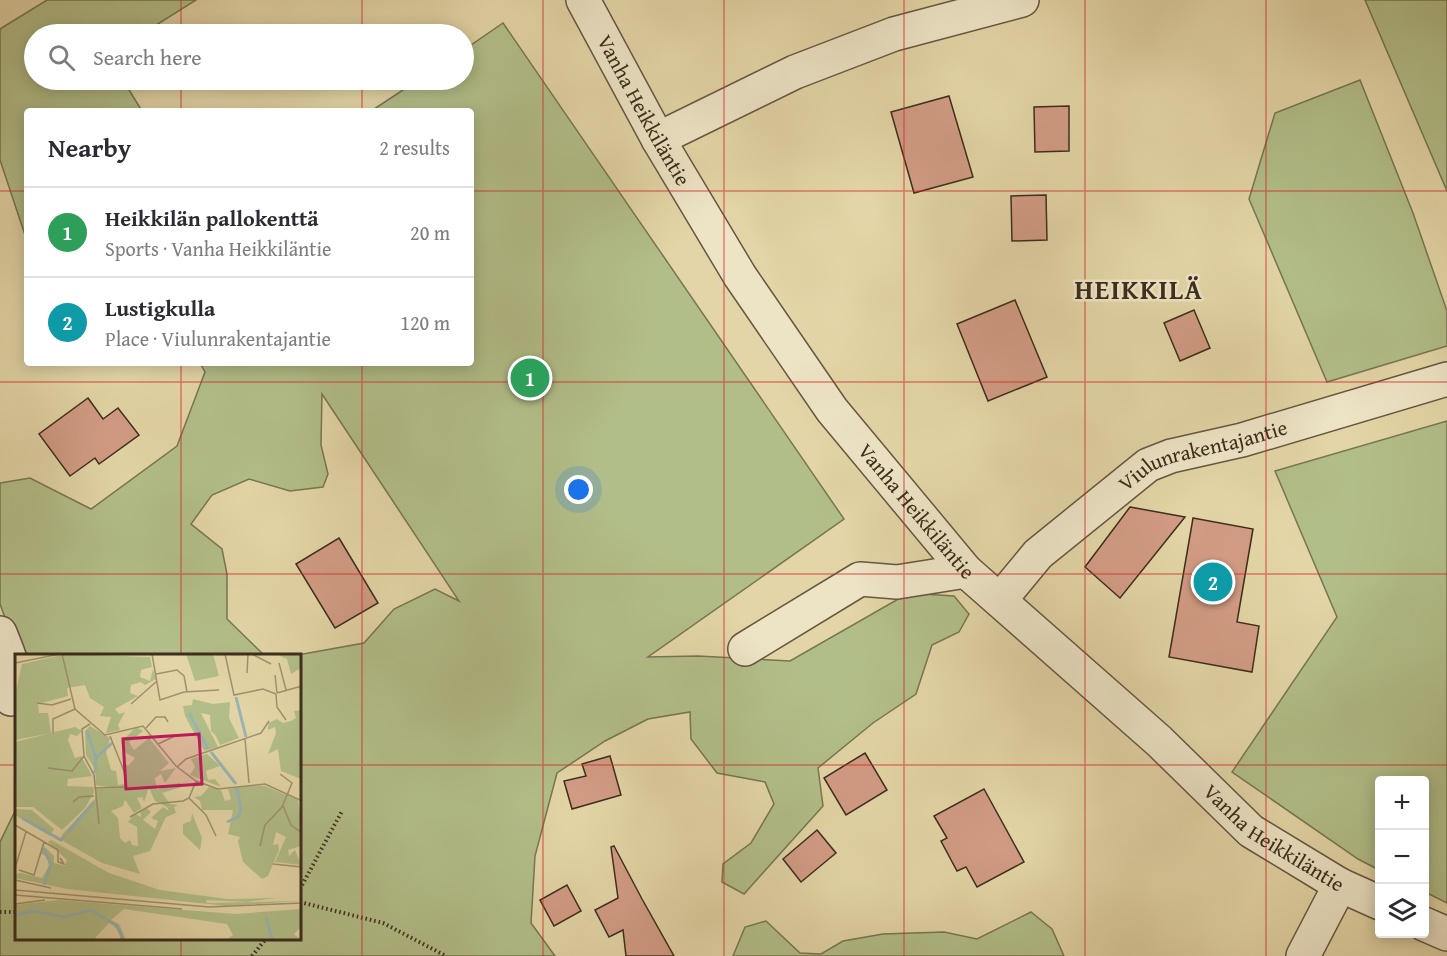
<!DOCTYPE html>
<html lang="en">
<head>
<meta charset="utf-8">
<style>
  :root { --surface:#fff; --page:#f2f2f3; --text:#2b2b33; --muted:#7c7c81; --line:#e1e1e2; --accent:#8f2418 }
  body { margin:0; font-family:"Gentium Book Plus",serif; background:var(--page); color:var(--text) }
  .controls { position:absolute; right:18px; bottom:18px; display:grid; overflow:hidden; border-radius:6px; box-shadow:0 3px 15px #0003 }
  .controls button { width:54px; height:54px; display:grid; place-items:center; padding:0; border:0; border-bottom:2px solid var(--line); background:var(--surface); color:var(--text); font:30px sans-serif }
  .you { position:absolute; left:579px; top:490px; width:21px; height:21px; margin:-15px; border:4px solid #fff; border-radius:50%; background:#1a73e8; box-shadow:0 0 0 9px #1a73e833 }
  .badge { display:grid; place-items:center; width:39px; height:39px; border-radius:50%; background:var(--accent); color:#fff; font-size:20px; font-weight:700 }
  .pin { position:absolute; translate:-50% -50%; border:3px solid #fff; box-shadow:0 2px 6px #0006 }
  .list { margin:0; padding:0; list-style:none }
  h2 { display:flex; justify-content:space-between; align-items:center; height:78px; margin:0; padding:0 24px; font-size:26px }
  h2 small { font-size:20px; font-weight:400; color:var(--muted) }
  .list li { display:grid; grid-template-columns:39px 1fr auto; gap:18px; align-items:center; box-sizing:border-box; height:90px; padding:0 24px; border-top:2px solid var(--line) }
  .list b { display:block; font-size:22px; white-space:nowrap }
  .list p { margin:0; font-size:20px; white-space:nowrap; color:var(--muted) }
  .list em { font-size:20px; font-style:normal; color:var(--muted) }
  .icon { flex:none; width:33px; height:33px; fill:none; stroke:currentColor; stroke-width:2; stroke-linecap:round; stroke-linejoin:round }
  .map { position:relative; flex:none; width:1447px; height:956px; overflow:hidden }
  .search { position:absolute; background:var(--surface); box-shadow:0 3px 15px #0003; left:24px; top:24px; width:450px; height:66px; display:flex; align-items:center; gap:15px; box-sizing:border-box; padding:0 21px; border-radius:33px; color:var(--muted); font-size:22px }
  .panel { position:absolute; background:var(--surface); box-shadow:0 3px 15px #0003; left:24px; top:108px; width:450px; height:258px; border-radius:6px }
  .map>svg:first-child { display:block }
</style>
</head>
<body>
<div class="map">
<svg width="1447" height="956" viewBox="0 0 1447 956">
  <rect width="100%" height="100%" fill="#e3d5a7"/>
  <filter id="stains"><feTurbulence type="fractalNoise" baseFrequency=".00333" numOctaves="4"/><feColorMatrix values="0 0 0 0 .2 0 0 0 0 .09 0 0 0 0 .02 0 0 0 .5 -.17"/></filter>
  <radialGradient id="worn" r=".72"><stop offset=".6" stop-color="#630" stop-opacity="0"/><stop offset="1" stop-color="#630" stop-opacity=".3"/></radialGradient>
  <g fill="#b2be89" stroke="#777652" stroke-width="1.5">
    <polygon points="47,0 196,0 142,34 34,34 34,80 123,80 142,111 27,111 27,241 0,160 0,29"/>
    <polygon points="1365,0 1447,0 1447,191"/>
    <polygon points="503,23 844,519 648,657 698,656 790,661 900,598 923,594 954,596 969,614 959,632 932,645 916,694 873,723 818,768 823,806 744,894 722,882 723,864 751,843 774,804 765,782 717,773 691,739 690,712 648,719 605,741 557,773 535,856 531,923 555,956 0,956 0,842 16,809 16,940 300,940 300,656 292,656 364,643 394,609 435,589 459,601 322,394 321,445 328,474 323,487 290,491 249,479 212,495 191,524 222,549 227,574 227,619 265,656 19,656 0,604 0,483 30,478 91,509 177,446 205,372 200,363 471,363 471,111 371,111 418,80 464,80 464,50"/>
    <polygon points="1360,80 1413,213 1447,311 1447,346 1327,382 1249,199 1275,113"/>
    <polygon points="1447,421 1447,903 1425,892 1424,780 1380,780 1379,870 1358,859 1232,772 1337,617 1275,471"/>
    <polygon points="1031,912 1052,929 1064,956 733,956 745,927 766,921 800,953 821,954 843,941 883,934 944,932 977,939"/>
  </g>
  <g fill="#d29c84" stroke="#3c2d1c" stroke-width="1.5">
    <polygon points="949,96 973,177 914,193 891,112"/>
    <polygon points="1069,106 1069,151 1035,152 1034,107"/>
    <polygon points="1046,195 1047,240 1012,241 1011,196"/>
    <polygon points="1015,300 1047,377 988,401 957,324"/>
    <polygon points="1194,310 1210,348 1180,361 1164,323"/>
    <polygon points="88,398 103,419 118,408 139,435 99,464 95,458 70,476 39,434"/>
    <polygon points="1130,507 1185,517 1120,598 1085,567"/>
    <polygon points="1193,518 1253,529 1237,622 1259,626 1252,672 1169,657"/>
    <polygon points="339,538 378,603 335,628 296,564"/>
    <polygon points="865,753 887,790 846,815 824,778"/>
    <polygon points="610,756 621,795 572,809 564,781 586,776 582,764"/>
    <polygon points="984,789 1024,862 977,887 966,867 957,871 941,841 947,838 934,816"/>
    <polygon points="817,830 836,853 801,882 783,859"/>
    <polygon points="614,846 642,899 674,956 626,956 623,930 609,937 595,910 618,898 611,847"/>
    <polygon points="567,885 581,911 554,926 540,900"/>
  </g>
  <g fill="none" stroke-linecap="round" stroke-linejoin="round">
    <defs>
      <g id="minor">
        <path id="s1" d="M583,0L658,139L740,276L832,410L966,571L1159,741L1251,831L1340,885L1380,903"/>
        <polyline points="658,139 795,72 894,34 1022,0"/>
        <path id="s2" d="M1000,600L1038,554L1148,465L1171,456L1242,440L1447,379"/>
        <path d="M0,633C8,654 20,676 11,699"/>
        <polyline points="745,649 860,579 897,582 966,571"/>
        <polyline points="1424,924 1447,934"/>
        <polyline points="1303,956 1340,885"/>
      </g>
    </defs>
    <use href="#minor" stroke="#66573f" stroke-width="36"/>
    <g stroke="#3c2d1c" stroke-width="4" stroke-dasharray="1.5 3" stroke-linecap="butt">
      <polyline points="300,889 342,811"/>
      <polyline points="300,902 383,923 446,956"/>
      <polyline points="0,912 16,912"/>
      <polyline points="252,956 265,940"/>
    </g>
    <use href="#minor" stroke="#ede4c6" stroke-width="33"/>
  </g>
  <path fill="none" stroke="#d62828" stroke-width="1.5" stroke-opacity="0.55" d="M181,0V34M362,0V34M543,0V956M724,0V956M904,0V956M1085,0V956M1266,0V956M181,80V111M362,80V111M0,191H27M471,191H1447M181,363V656M362,363V956M0,382H1447M0,574H1447M0,765H16M300,765H1447M181,940V956"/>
  <g text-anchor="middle" stroke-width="5" stroke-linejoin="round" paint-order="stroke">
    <g font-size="21" fill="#3c2d1c" stroke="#ede4c6">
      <text dy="7" stroke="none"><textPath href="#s1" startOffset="126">Vanha Heikkiläntie</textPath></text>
      <text dy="7" stroke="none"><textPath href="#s2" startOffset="256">Viulunrakentajantie</textPath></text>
      <text dy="7" stroke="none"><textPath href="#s1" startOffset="612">Vanha Heikkiläntie</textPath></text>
      <text dy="7" stroke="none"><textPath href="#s1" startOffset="1098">Vanha Heikkiläntie</textPath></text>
    </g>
    <g font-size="27" font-weight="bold" letter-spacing="1.5" fill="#3c2d1c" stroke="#ede4c6">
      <text x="1139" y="299">HEIKKILÄ</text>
    </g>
  </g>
  <g transform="translate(15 654)">
    <rect width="286" height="286" fill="#e3d5a7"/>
    <path d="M51,0L135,3L137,13L126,16L125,23L135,27L138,15L141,25L130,31L126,28L116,31L115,39L123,42L100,55L104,60L110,58L103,71L105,76L91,79L96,63L85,62L89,53L75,44L70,31L52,34L53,42L23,50L24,59H33L36,79L0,86V40L7,10ZM171,0H198L204,22L180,27ZM261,0H286V14L276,20L272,5ZM178,45L198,50L215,48L214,64L224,84L205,91L201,82L196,77L195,61L186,59L203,93L189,97L170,62L168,52L177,51ZM286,56V125L266,117L263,95L253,100L261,79L260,73L253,76V69L262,65L268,69L276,67L281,64L279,57ZM75,72L95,84L91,98L96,116L101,117L103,131L110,130L112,125L107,111H114L120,104L111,99L106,88L121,73L128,77L114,88L119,96L134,84L154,109L145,117L161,114L150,129L146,120L140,124L142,136L151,131L165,129L167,133L147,139L155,150L163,151L159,153L161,159L151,163L135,197L118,202L125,220L87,209L48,187L47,181L80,145L81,135L97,134L81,131L80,115L71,101L70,77ZM134,134L140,147L152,153L154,157L148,153L136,164L143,167L140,175L128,166L136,158L132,154L125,157L126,163L120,160L113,168L122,173L123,192L117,191L115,186L110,189L105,184L103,164L96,157L108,152L110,146L119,159L127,154L122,144L127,143L129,148ZM60,73L67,77L62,82L55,80L53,86L60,104L66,102L77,122L53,125L52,132L78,133L79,138L70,154L47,176L18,153H0V88ZM192,100L205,112L191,117L193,126L200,125L206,133L175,121L180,113L176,105ZM236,131L250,132L283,146L286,166V192L273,196L274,202L280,196L286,211L260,208L271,183L261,178L258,191L263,190L264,196L253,222L247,225L228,208L223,187L225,183L213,180L218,156H187L185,147L179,143L186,142L194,133L206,136L210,147L216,145L213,135ZM0,155L17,156L39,175L35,182L0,161ZM177,159L187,184L185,196L168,180V170L176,167ZM36,186L94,219L145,236L212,245L261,244L232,248L191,246L192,249L286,247L212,252L52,235L0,224V220L6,219L27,224L34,212L32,202L26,200L29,192L39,202V209L50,212L52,206L33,188ZM43,246L220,260L286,255V273L279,280L286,286H211L218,281L212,270L109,255L96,266L104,270L111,286H105V278L95,268L80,284L83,286L0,287V251Z" fill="#b2be89" fill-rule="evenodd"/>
    <path fill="none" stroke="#99b6b2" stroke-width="3" d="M221,43L231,83M174,59L193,95M72,77L81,104M196,98L221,130M80,119L81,104L97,89M7,164L46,186L50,181M212,168L223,163L226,155L222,134M52,179L79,148M28,194L36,210L29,231M0,261L18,257L49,263L76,256L102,272L109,287M251,264L258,287"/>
    <path fill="none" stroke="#a0926f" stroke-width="1.5" d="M47,0L60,55L90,81L128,72L161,112L181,127L203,135L250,130L287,147M137,0L145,46L169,38L204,36M210,0L219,41L248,35L261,40M237,0L256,10M0,9L45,0M264,9L271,36M232,19L233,0M141,20L162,16L169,22L172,38M260,21L262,39M262,39L287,32M261,40L262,53L271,66M22,49L37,51L56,45M116,50L142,27M75,70L67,75L69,102L79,121L84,170M131,74L141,63H150L153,68M38,79V65L60,55M95,82L111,122M230,85L234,129M143,90L162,81M162,113L171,105L246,79L254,67M33,114L57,117L69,102M79,134L110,133M174,144L191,161L201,182M58,148L64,143L79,142M268,152L276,171L287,179M115,163L138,150L168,147L174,144L181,127M0,171L43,196V208L49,210L45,204M245,192L250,171L267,153L277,129L265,120M258,210L287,213M0,214L11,178M4,216L19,221L29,188M0,226L36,234M0,236L194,253L287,249M0,241L167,255M0,250L30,246"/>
    <path fill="#c2185b" fill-opacity="0.15" stroke="#c2185b" stroke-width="3" d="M184,80L187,130L111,135L108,85Z"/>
    <rect width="286" height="286" fill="none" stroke="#3c2d1c" stroke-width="3"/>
  </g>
  <rect width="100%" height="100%" filter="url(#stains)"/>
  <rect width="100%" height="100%" fill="url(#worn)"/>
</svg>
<div class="controls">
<button>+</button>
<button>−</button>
<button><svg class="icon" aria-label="layers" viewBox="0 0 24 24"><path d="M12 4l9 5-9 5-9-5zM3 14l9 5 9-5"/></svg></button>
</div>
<div class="you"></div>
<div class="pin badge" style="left:530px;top:378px;background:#2e9e5b">1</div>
<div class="pin badge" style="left:1213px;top:582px;background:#0f9aa8">2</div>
<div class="search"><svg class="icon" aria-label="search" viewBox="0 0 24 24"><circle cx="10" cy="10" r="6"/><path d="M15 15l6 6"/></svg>Search here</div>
<section class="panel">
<h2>Nearby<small>2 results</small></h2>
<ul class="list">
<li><span class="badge" style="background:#2e9e5b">1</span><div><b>Heikkilän pallokenttä</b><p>Sports · Vanha Heikkiläntie</p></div><em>20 m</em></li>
<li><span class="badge" style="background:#0f9aa8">2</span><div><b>Lustigkulla</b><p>Place · Viulunrakentajantie</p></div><em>120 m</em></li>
</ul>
</section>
</div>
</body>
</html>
